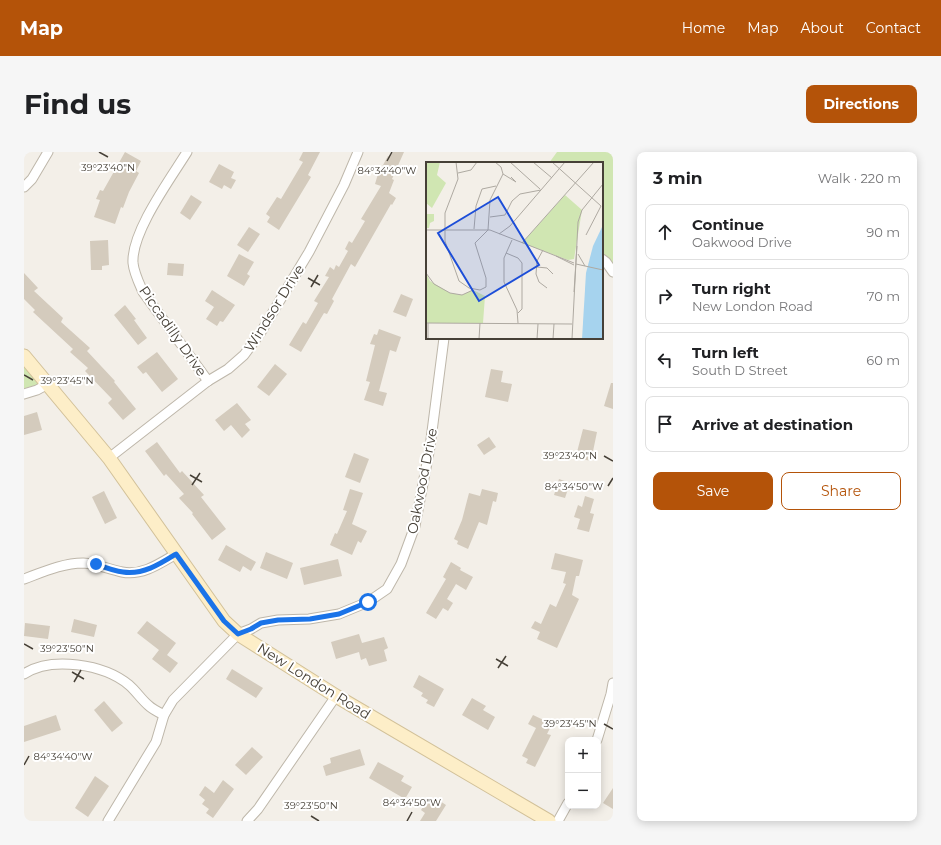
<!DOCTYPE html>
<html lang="en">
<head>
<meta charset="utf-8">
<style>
  :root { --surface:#fff; --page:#f6f6f6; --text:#202124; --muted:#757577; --line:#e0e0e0; --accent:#b45309 }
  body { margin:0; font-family:Montserrat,sans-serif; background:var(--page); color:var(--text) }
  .controls { position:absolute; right:12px; bottom:12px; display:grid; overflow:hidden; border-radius:8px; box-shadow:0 2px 10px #0003 }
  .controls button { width:36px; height:36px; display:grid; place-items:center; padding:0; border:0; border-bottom:1px solid var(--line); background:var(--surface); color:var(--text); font:20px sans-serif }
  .stop { position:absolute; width:12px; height:12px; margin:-9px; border:3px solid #1a73e8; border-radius:50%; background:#fff }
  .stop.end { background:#1a73e8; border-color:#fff; box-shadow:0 1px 4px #0008 }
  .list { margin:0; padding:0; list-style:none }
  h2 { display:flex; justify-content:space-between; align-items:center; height:52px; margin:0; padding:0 16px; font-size:17px }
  h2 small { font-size:13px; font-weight:400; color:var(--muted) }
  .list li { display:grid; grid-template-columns:26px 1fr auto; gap:12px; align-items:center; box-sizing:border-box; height:56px; margin:0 8px 8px; padding:0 8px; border:1px solid var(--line); border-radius:8px }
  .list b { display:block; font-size:15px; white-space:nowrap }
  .list p { margin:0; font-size:13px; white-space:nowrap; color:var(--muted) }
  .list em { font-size:13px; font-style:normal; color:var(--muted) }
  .actions { display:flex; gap:8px; padding:12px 16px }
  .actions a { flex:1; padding:9px 0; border:1px solid var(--accent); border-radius:8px; text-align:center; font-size:14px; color:var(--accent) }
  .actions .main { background:var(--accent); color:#fff }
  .icon { flex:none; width:22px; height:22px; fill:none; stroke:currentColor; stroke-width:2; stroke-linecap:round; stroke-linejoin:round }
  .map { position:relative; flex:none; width:589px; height:669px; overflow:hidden; border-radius:8px }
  header { display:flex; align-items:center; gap:24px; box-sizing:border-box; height:56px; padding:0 20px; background:var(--accent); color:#fff }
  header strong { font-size:19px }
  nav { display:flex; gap:22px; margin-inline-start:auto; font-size:14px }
  .intro { display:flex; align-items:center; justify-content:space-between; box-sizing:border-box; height:96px; padding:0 24px }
  h1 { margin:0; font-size:28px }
  .button { padding:10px 18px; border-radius:8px; background:var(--accent); color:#fff; font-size:14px; font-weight:700 }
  main { display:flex; gap:24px; padding:0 24px }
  aside { flex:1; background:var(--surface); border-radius:8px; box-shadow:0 2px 10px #0003 }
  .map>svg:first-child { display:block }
</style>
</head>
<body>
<header>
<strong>Map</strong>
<nav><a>Home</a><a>Map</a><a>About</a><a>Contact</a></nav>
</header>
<div class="intro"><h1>Find us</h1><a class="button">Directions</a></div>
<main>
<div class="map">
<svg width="589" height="669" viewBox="0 0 589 669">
  <rect width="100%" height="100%" fill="#f3efe8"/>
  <g fill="#d0e6b2">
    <polygon points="533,0 589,0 589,112 582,110 578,103 578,11 525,11"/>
    <polygon points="0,204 24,232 0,242"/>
  </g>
  <g fill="#d4cbbd">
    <polygon points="101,0 117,9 112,19 115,21 105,40 99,56 97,55 91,72 70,65 76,48 72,47 76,38 79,39"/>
    <polygon points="279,0 296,0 284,23 287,25 255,78 243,70 246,65 242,62 253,45 257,47 279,10 275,8"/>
    <polygon points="369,0 380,0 368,27 370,28 365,41 372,46 368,53 367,52 331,115 327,112 308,147 310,149 303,162 300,161 297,166 277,200 265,193 279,170 282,172 294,151 290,149 305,125 301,124 306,115 310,118 312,113 315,115 324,99 321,97 325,89 328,91 341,69 337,67 357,34 351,32 354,22 364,4 366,5"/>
    <polygon points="195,12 210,20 207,26 212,28 207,37 200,33 198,37 185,30"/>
    <polygon points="167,43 178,50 166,68 156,61"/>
    <polygon points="225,75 236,82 224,100 213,93"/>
    <polygon points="84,88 85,113 78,114 78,118 67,118 66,89"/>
    <polygon points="215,102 230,110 223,122 226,124 220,134 203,124"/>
    <polygon points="144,111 160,112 159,124 143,123"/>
    <polygon points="0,121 14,136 10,139 39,166 37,170 66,196 63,199 91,229 90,230 112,257 99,268 84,251 88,247 61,219 64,216 46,200 49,197 9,160 11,158 0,147"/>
    <polygon points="188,138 211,153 199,170 196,169 193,174 182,167 190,155 181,149"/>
    <polygon points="377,142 389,147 382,165 369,160"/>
    <polygon points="101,153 112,167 110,168 123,186 114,193 90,163"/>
    <polygon points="355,177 377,185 372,200 366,198 355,239 363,241 359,254 340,248 346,230 342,229 351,193 346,192 350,182 353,183"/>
    <polygon points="133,200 154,227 138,240 122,220 119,222 113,215"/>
    <polygon points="251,212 263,222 245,244 233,235"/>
    <polygon points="467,217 479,219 477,230 488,232 484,250 461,245"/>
    <polygon points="587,231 589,231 589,257 580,254"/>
    <polygon points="213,251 227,268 221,272 226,278 218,286 207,273 200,279 191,268"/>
    <polygon points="13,260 18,278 0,283 0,264"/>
    <polygon points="559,277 573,280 567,309 558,307 559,301 553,300"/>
    <polygon points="465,285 472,295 460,303 453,293"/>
    <polygon points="133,290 156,321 158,319 180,343 177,345 202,377 188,388 168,362 169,361 155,346 160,342 142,322 140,324 121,299"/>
    <polygon points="330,301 345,307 336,331 321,325"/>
    <polygon points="535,327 546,331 541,346 530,343"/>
    <polygon points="326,337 339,341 328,372 343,379 337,391 334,389 328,403 306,393 311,381 313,382 323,359 319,358"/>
    <polygon points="458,337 474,341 472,350 469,349 463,373 455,370 444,397 433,392 434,389 430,387 438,368 445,341 456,344"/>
    <polygon points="80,339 93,366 81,372 68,345"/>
    <polygon points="561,344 570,347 566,361 570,362 565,380 553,377 556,367 550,365 554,353 558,355"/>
    <polygon points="202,393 232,410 227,419 219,414 216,420 194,408"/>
    <polygon points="242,400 269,411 263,427 236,416"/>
    <polygon points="531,401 559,408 555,424 552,424 548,443 555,447 533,496 513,487 516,480 507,476 511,469 517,472 526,452 532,455 542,432 539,431 542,420 527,417"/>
    <polygon points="314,407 318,424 280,433 276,416"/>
    <polygon points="427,410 437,416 436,418 449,425 442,438 432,432 423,447 429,451 424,459 419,456 412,467 402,461 422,427 419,425"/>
    <polygon points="50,467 73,473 70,485 47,480"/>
    <polygon points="123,469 152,491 143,503 154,511 146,521 128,507 135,498 113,481"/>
    <polygon points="1,471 26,474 24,487 0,484"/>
    <polygon points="335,482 338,491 360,485 364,496 360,498 363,509 345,514 342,506 337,508 335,500 312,507 307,490"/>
    <polygon points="208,517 239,536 232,546 202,527"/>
    <polygon points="395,523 420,537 410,555 402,551 404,548 397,544 399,541 389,535"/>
    <polygon points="448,546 462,554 459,558 471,565 464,578 438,563"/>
    <polygon points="80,549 99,571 88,580 70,558"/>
    <polygon points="32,563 37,578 0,590 0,574"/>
    <polygon points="509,563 528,572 523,582 527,583 511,615 502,611 504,607 498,604 512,576 504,572"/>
    <polygon points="228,595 239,605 222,623 211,613"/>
    <polygon points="336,597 341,613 302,624 299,614 307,611 306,606"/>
    <polygon points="354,610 380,624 377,629 388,635 381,647 345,626"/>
    <polygon points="71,624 85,634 64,665 51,656"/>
    <polygon points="199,628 210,637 189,666 182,661 185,657 178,652 181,648 175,643 181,634 190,641"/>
    <polygon points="589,636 589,657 579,651"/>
    <polygon points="404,647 410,651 413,647 422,653 412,669 396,669 401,661 397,658"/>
  </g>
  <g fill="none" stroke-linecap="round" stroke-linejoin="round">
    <defs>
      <g id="street">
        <path d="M163,0C147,26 107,80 109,111C110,121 115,131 119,140L184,229"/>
        <polyline points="0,35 8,27 24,0"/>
        <polyline points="578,107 582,110 589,120"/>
        <polyline points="0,242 13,238 24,232"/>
        <polyline points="85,306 184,229 204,217 220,203 237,180 285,100 320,33 334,0"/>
        <path d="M0,427C19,420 39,411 59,411C74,412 84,417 98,420C118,424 135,412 152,402"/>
        <path d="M0,522C27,504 80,512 105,533C112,539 117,547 124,553C128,557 134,560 140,563"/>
        <polyline points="573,588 587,542 589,531"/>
        <polyline points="84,669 132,590 140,563 149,548 214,482 227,477 237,471 254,468 285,467 315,462 344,450 363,437 377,412 391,374 406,295 420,186"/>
        <polyline points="223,669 234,657 312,544"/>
        <polyline points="534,669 544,651"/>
      </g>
      <polyline id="secondary" points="0,204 85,306 200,469 214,482 312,544 525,669"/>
    </defs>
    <use href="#street" stroke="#beb7aa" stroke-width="11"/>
    <use href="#secondary" stroke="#d2c199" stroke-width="15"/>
    <use href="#street" stroke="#fff" stroke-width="9"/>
    <use href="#secondary" stroke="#fdeec8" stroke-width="13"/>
  </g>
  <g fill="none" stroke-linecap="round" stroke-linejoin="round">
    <path stroke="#1a73e8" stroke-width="5" d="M72,412C80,415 90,419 99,420C119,423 136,412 152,402L200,469L214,482L227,477L237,471L254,468L286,467L315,462L344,450"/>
  </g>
  <path fill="none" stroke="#464037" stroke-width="1.5" d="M75,0L84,5M363,9L368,0M284,126L296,133M287,135L294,123M0,223L9,228M580,304L589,309M166,323L178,330M168,333L176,321M584,334L589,326M0,492L9,497M472,507L484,514M474,516L482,504M48,520L60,527M50,530L57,518M580,572L589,577M0,613L5,604M287,664L295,669M383,669L388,660"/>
  <g text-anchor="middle" stroke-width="4" stroke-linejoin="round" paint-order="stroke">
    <g font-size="14" fill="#464037" stroke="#fff">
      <text transform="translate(250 156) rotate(-58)" y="5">Windsor Drive</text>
      <text transform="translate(149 179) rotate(55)" y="5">Piccadilly Drive</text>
      <text transform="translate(398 329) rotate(-79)" y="5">Oakwood Drive</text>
      <text transform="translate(290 529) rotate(32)" y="5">New London Road</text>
    </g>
  </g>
  <g transform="translate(402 10)">
    <rect width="177" height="177" fill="#f3efe8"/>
    <path d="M0,0H14L11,13L20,21L6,46L0,41ZM139,33L156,48L148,97L142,98L96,81ZM0,52H8V59L4,61L3,66H0ZM0,111L4,119L24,131L36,133L47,128L59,134L57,161H0Z" fill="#d0e6b2"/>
    <path d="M177,63V177H156L160,111L167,84Z" fill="#a6d3ee"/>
    <path fill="none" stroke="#aea9a1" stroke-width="1" d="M30,0L32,17L19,51V79L33,119L43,126L54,128L60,125V116L49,81L62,68L64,38L77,12L75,5L69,0M84,0L114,27M107,0L126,16M126,0L175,44L160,73M32,11L45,8L51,0M77,12L90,20L85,15M64,55L79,53L86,39L94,32L115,28M48,67L50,44L56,27L70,24M0,68H64L148,101M73,72L84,64L139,0M86,78L78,96V120L91,148L92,161M96,81L168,0M117,88L111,99L110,112L113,120L121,126M80,91L92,96L96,101V147L92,151M152,92L159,104M130,94L148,103M150,102L177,108M111,105L121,106L127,112M0,111L8,122L24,131L36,133L47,128M148,130L151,84M0,161L146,162M2,177V161M53,177L54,161M111,177L112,162M127,177L128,162M146,177L152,60L156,48L177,22"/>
    <path fill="#1d4ed8" fill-opacity="0.15" stroke="#1d4ed8" stroke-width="2" d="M72,35L113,103L53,139L12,71Z"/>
    <rect width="177" height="177" fill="none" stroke="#464037" stroke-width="2"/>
  </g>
  <g font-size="10" text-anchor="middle" fill="#464037" stroke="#fff" stroke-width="4" stroke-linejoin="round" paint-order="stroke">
    <text x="84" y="19">39°23'40"N</text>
    <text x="363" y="22">84°34'40"W</text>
    <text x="43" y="232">39°23'45"N</text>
    <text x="546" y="307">39°23'40"N</text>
    <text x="550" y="338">84°34'50"W</text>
    <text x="43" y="500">39°23'50"N</text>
    <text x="546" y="575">39°23'45"N</text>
    <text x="39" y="608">84°34'40"W</text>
    <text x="388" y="654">84°34'50"W</text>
    <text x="287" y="657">39°23'50"N</text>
  </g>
</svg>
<div class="controls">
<button>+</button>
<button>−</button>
</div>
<div class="stop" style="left:344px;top:450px"></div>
<div class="stop end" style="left:72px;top:412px"></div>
</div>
<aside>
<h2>3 min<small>Walk · 220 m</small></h2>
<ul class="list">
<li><svg class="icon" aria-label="ahead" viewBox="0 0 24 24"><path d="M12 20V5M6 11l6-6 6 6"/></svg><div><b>Continue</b><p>Oakwood Drive</p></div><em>90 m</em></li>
<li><svg class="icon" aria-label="right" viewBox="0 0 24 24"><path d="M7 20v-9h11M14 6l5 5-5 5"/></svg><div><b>Turn right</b><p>New London Road</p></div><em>70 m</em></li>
<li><svg class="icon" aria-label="left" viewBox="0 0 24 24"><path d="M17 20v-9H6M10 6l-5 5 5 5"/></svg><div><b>Turn left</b><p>South D Street</p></div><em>60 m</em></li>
<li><svg class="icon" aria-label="arrive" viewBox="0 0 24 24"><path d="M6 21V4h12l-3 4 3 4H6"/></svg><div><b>Arrive at destination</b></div></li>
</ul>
<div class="actions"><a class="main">Save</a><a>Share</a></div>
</aside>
</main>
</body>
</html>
